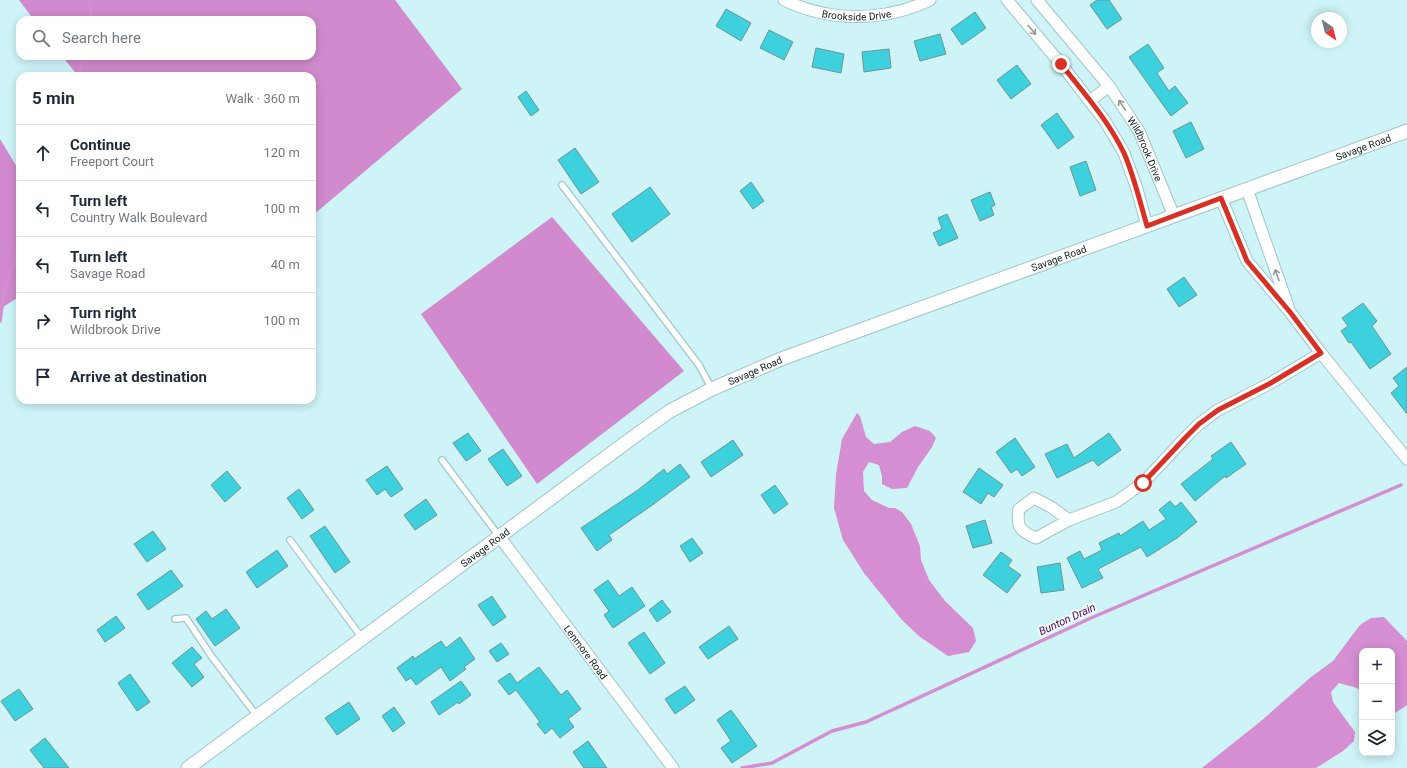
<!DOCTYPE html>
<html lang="en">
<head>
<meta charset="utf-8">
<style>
  :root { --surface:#fff; --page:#f2f2f3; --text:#1f2937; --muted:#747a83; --line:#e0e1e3 }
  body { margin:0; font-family:Roboto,sans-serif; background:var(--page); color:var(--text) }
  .controls { position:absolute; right:12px; bottom:12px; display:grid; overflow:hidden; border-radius:8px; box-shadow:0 2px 10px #0003 }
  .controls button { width:36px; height:36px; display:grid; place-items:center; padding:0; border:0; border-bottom:1px solid var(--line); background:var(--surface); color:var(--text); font:20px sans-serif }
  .compass { position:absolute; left:1311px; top:12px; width:36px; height:36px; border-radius:50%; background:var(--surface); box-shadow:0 2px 10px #0003; rotate:145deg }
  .stop { position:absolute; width:12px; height:12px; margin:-9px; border:3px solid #d93025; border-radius:50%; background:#fff }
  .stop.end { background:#d93025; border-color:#fff; box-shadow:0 1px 4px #0008 }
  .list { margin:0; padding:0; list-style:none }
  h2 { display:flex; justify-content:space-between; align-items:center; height:52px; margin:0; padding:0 16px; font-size:17px }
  h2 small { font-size:13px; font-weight:400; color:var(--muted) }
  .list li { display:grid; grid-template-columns:26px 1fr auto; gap:12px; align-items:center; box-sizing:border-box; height:56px; padding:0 16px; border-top:1px solid var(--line) }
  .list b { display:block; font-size:15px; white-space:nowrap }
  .list p { margin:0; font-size:13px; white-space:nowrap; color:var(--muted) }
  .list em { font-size:13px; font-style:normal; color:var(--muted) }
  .icon { flex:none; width:22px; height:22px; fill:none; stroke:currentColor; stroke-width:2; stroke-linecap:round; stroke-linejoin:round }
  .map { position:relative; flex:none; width:1407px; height:768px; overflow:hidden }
  .search { position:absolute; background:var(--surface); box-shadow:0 2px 10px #0003; left:16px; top:16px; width:300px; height:44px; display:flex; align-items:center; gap:10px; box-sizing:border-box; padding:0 14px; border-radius:12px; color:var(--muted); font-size:15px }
  .panel { position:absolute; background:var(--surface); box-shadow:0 2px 10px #0003; left:16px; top:72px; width:300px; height:332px; border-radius:12px }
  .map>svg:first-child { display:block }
</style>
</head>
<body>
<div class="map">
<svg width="1407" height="768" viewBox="0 0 1407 768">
  <rect width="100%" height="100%" fill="#cef4f8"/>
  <g fill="#d08acd">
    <polygon points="19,0 395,0 462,89 312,216 312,76 78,76 62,56 312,56 312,20 34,20"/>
    <polygon points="0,139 20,172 20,296 0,309"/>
    <polygon points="552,217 684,371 537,484 421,314"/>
  </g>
  <g fill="#d48ed1">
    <polygon points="857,413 860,416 866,437 874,444 890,442 902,432 915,426 930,431 936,438 932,447 918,467 907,488 892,489 882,484 882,476 879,465 869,462 863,472 864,491 872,500 889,508 895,508 902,512 911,524 920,546 921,560 929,580 945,601 973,628 976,641 969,652 948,656 920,637 902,620 864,573 843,540 834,508 836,474 842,439"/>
    <polygon points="1384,617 1407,641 1407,705 1395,713 1392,713 1392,651 1362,651 1362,692 1357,688 1339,683 1331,692 1333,702 1355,732 1354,741 1343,751 1316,768 1202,768 1261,721 1311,677 1333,661 1360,625 1371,618"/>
  </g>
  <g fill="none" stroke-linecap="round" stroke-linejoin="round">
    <g stroke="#d48ed1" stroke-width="3.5">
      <polyline points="90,0 91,20"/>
      <polyline points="78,76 85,56"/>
      <polyline points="0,321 4,291 20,244"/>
      <polyline points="742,768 772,763 832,731 866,722 1091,618 1401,485"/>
    </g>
  </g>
  <g fill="#3dd1de" stroke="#6f9396">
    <polygon points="1097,0 1109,0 1122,19 1107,29 1090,5"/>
    <polygon points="726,9 751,23 741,41 716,26"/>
    <polygon points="975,12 986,28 962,45 951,29"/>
    <polygon points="769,30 793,42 784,60 760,48"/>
    <polygon points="940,34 946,54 920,61 914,41"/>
    <polygon points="1148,44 1164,68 1157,73 1169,91 1175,86 1188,103 1171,116 1129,57"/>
    <polygon points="816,48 844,54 841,73 812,67"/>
    <polygon points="889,49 891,68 864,72 862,52"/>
    <polygon points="1017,65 1031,84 1011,99 997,80"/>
    <polygon points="526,91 539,110 531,116 518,97"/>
    <polygon points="1057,113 1074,137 1058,149 1041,125"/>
    <polygon points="1191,122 1204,149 1186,158 1173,131"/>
    <polygon points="575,148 599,182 581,194 558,160"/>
    <polygon points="1086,161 1096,190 1080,196 1070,167"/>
    <polygon points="751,182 764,201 753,209 740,191"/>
    <polygon points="650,187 670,214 632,242 612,214"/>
    <polygon points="990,192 995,205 991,207 994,215 980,221 971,200"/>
    <polygon points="947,214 958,238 939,246 933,233 942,229 938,218"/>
    <polygon points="1184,277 1197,295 1179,307 1167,289"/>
    <polygon points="1363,303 1377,321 1372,326 1391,354 1370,369 1351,342 1349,343 1341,331 1348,326 1342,318"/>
    <polygon points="1407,367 1407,414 1391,393 1399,386 1393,378"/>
    <polygon points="468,433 481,451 466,461 453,443"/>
    <polygon points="1109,433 1121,450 1098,466 1093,460 1057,478 1045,454 1067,444 1074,458"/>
    <polygon points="1015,438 1035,467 1022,476 1017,469 1011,473 996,452"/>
    <polygon points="733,440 743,455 711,477 701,462"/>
    <polygon points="1231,442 1246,464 1226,478 1225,476 1195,501 1181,484 1213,459 1211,456"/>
    <polygon points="503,449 522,476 507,486 488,459"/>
    <polygon points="680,464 690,477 651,506 609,535 612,540 597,551 581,528 638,490 664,469 667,474"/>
    <polygon points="387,466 403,489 391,497 385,489 377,495 366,480"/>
    <polygon points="979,468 1003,485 994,497 988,493 981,504 963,492"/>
    <polygon points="227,471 241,488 225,502 211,485"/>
    <polygon points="775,485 788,504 774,514 761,495"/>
    <polygon points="299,489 314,510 302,519 287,498"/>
    <polygon points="426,499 437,515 415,530 404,515"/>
    <polygon points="1170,501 1175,507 1181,502 1197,522 1177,538 1147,557 1141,547 1098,569 1103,578 1082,588 1067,558 1080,551 1084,559 1102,550 1099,543 1119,533 1120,536 1143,521 1149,530 1166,519 1159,510"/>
    <polygon points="985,520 992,543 973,548 966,526"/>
    <polygon points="325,526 350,562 335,573 310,536"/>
    <polygon points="153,531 166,549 147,562 134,544"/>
    <polygon points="692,538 703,553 690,562 680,546"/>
    <polygon points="277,550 288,566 257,588 246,572"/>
    <polygon points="1001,552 1012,560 1008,566 1021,575 1007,593 983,575"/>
    <polygon points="1060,563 1064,590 1041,593 1037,567"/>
    <polygon points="171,570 183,586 148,610 137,594"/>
    <polygon points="608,580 619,596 632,587 645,606 613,628 604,615 609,611 594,590"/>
    <polygon points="492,596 506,617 493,626 478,605"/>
    <polygon points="662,600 671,612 657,622 649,610"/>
    <polygon points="226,609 240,628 215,646 196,619 206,611 212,619"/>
    <polygon points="116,616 125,628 105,642 97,630"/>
    <polygon points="729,626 738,639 708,659 699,647"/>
    <polygon points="644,632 665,663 650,674 628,643"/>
    <polygon points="460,637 475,659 464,667 466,669 450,681 441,667 416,685 411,678 406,681 397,668 413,656 414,659 441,641 446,648"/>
    <polygon points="501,643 509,654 497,662 489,651"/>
    <polygon points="192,647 202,658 194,664 204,677 192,687 172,663"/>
    <polygon points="539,667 561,695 567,690 581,709 568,719 574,727 560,738 552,728 545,734 537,724 540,722 516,690 509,695 498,681 510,673 517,683"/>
    <polygon points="130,674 150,702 137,711 118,683"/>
    <polygon points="461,681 471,695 459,704 458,702 439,715 431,702"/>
    <polygon points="685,686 695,700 675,714 665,699"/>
    <polygon points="19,689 33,709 15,721 1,701"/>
    <polygon points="349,702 360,719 337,735 325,718"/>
    <polygon points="394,707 405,723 393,732 382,716"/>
    <polygon points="731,710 757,746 732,763 721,748 731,741 717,720"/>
    <polygon points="45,738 69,768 44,768 30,750"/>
    <polygon points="588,741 607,768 584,768 573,752"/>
  </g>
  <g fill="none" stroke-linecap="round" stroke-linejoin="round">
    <defs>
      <g id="service">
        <polyline points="562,185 699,365 712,389"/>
        <polyline points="442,460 499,536"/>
        <polyline points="290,540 362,638"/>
        <polyline points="175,619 186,618 212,657 257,716"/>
      </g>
      <g id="minor">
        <path id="s1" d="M784,0C829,22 884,22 930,0"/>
        <polyline points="1007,0 1061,64 1105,121 1124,153 1137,189 1147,226"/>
        <path id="s2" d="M1037,0L1109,86L1139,131L1174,216"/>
        <polyline points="1090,101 1109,86"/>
        <polyline points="1247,189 1288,306"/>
        <polyline points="1221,198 1247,261 1290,312 1321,353 1407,459"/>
        <path d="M1069,520L1036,538C1020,531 1016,527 1019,509L1034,498L1051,507L1069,520L1116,502L1143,483L1185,438L1199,424L1218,410L1269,384L1321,353"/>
        <path id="s3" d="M499,536L673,768"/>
      </g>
      <g id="tertiary">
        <path id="s4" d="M188,768L632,438L670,411L712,389L781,359L1407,131"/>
      </g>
    </defs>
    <use href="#service" stroke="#a1c6c9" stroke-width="8"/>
    <use href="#minor" stroke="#a1c6c9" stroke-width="13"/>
    <use href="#tertiary" stroke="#a1c6c9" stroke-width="15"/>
    <use href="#service" stroke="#fff" stroke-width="5.5"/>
    <use href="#minor" stroke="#fff" stroke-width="11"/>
    <use href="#tertiary" stroke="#fff" stroke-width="13"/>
  </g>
  <defs><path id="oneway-shaft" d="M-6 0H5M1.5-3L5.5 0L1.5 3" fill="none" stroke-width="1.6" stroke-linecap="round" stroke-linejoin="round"/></defs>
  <g stroke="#939a9a">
    <use href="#oneway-shaft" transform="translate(1032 30) rotate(50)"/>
    <use href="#oneway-shaft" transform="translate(1122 105) rotate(-124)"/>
    <use href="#oneway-shaft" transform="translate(1277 275) rotate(-109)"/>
  </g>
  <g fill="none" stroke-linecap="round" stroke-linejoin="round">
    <path stroke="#d93025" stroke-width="5" d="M1061,64C1083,92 1108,120 1124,153C1134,176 1140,202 1147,226L1221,198L1247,261L1290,312L1321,353L1269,384L1218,410L1199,424L1185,438L1143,483"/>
  </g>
  <g text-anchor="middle" stroke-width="4" stroke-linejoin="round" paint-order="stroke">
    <g font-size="10" fill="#101e1f" stroke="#edfcfd">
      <text dy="4" stroke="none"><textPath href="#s1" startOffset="75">Brookside Drive</textPath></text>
      <text dy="4" stroke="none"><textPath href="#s4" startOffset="1342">Savage Road</textPath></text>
      <text dy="4" stroke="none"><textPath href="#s2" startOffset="185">Wildbrook Drive</textPath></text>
      <text dy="4" stroke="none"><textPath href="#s4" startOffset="1018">Savage Road</textPath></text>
      <text dy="4" stroke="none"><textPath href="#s4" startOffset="694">Savage Road</textPath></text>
      <text dy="4" stroke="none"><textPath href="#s4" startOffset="370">Savage Road</textPath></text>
      <text dy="4" stroke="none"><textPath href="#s3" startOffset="145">Lenmore Road</textPath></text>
    </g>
    <g font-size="11" font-style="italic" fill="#5d045d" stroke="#edfcfd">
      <text transform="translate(1067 619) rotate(-25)" y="4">Bunton Drain</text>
    </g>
  </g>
</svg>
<div class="controls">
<button>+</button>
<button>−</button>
<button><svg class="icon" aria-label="layers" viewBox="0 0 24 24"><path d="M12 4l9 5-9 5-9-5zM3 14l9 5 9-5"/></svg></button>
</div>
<svg class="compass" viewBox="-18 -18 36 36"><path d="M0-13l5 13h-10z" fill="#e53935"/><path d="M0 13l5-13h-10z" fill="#747a83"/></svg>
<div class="stop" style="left:1143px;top:483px"></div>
<div class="stop end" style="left:1061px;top:64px"></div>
<div class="search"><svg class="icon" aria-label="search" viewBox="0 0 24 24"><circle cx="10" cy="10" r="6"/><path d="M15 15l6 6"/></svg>Search here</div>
<section class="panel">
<h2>5 min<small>Walk · 360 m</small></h2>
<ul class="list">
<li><svg class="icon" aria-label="ahead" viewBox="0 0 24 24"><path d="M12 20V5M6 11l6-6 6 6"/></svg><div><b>Continue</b><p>Freeport Court</p></div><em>120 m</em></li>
<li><svg class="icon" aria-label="left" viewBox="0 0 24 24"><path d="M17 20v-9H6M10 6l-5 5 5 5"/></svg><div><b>Turn left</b><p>Country Walk Boulevard</p></div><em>100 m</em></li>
<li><svg class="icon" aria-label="left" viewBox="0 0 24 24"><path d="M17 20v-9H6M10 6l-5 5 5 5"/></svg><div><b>Turn left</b><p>Savage Road</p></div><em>40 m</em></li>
<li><svg class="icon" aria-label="right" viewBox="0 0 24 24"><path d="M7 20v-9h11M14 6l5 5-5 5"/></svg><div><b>Turn right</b><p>Wildbrook Drive</p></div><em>100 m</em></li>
<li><svg class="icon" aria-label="arrive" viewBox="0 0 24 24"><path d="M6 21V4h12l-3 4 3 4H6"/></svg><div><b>Arrive at destination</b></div></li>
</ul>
</section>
</div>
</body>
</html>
